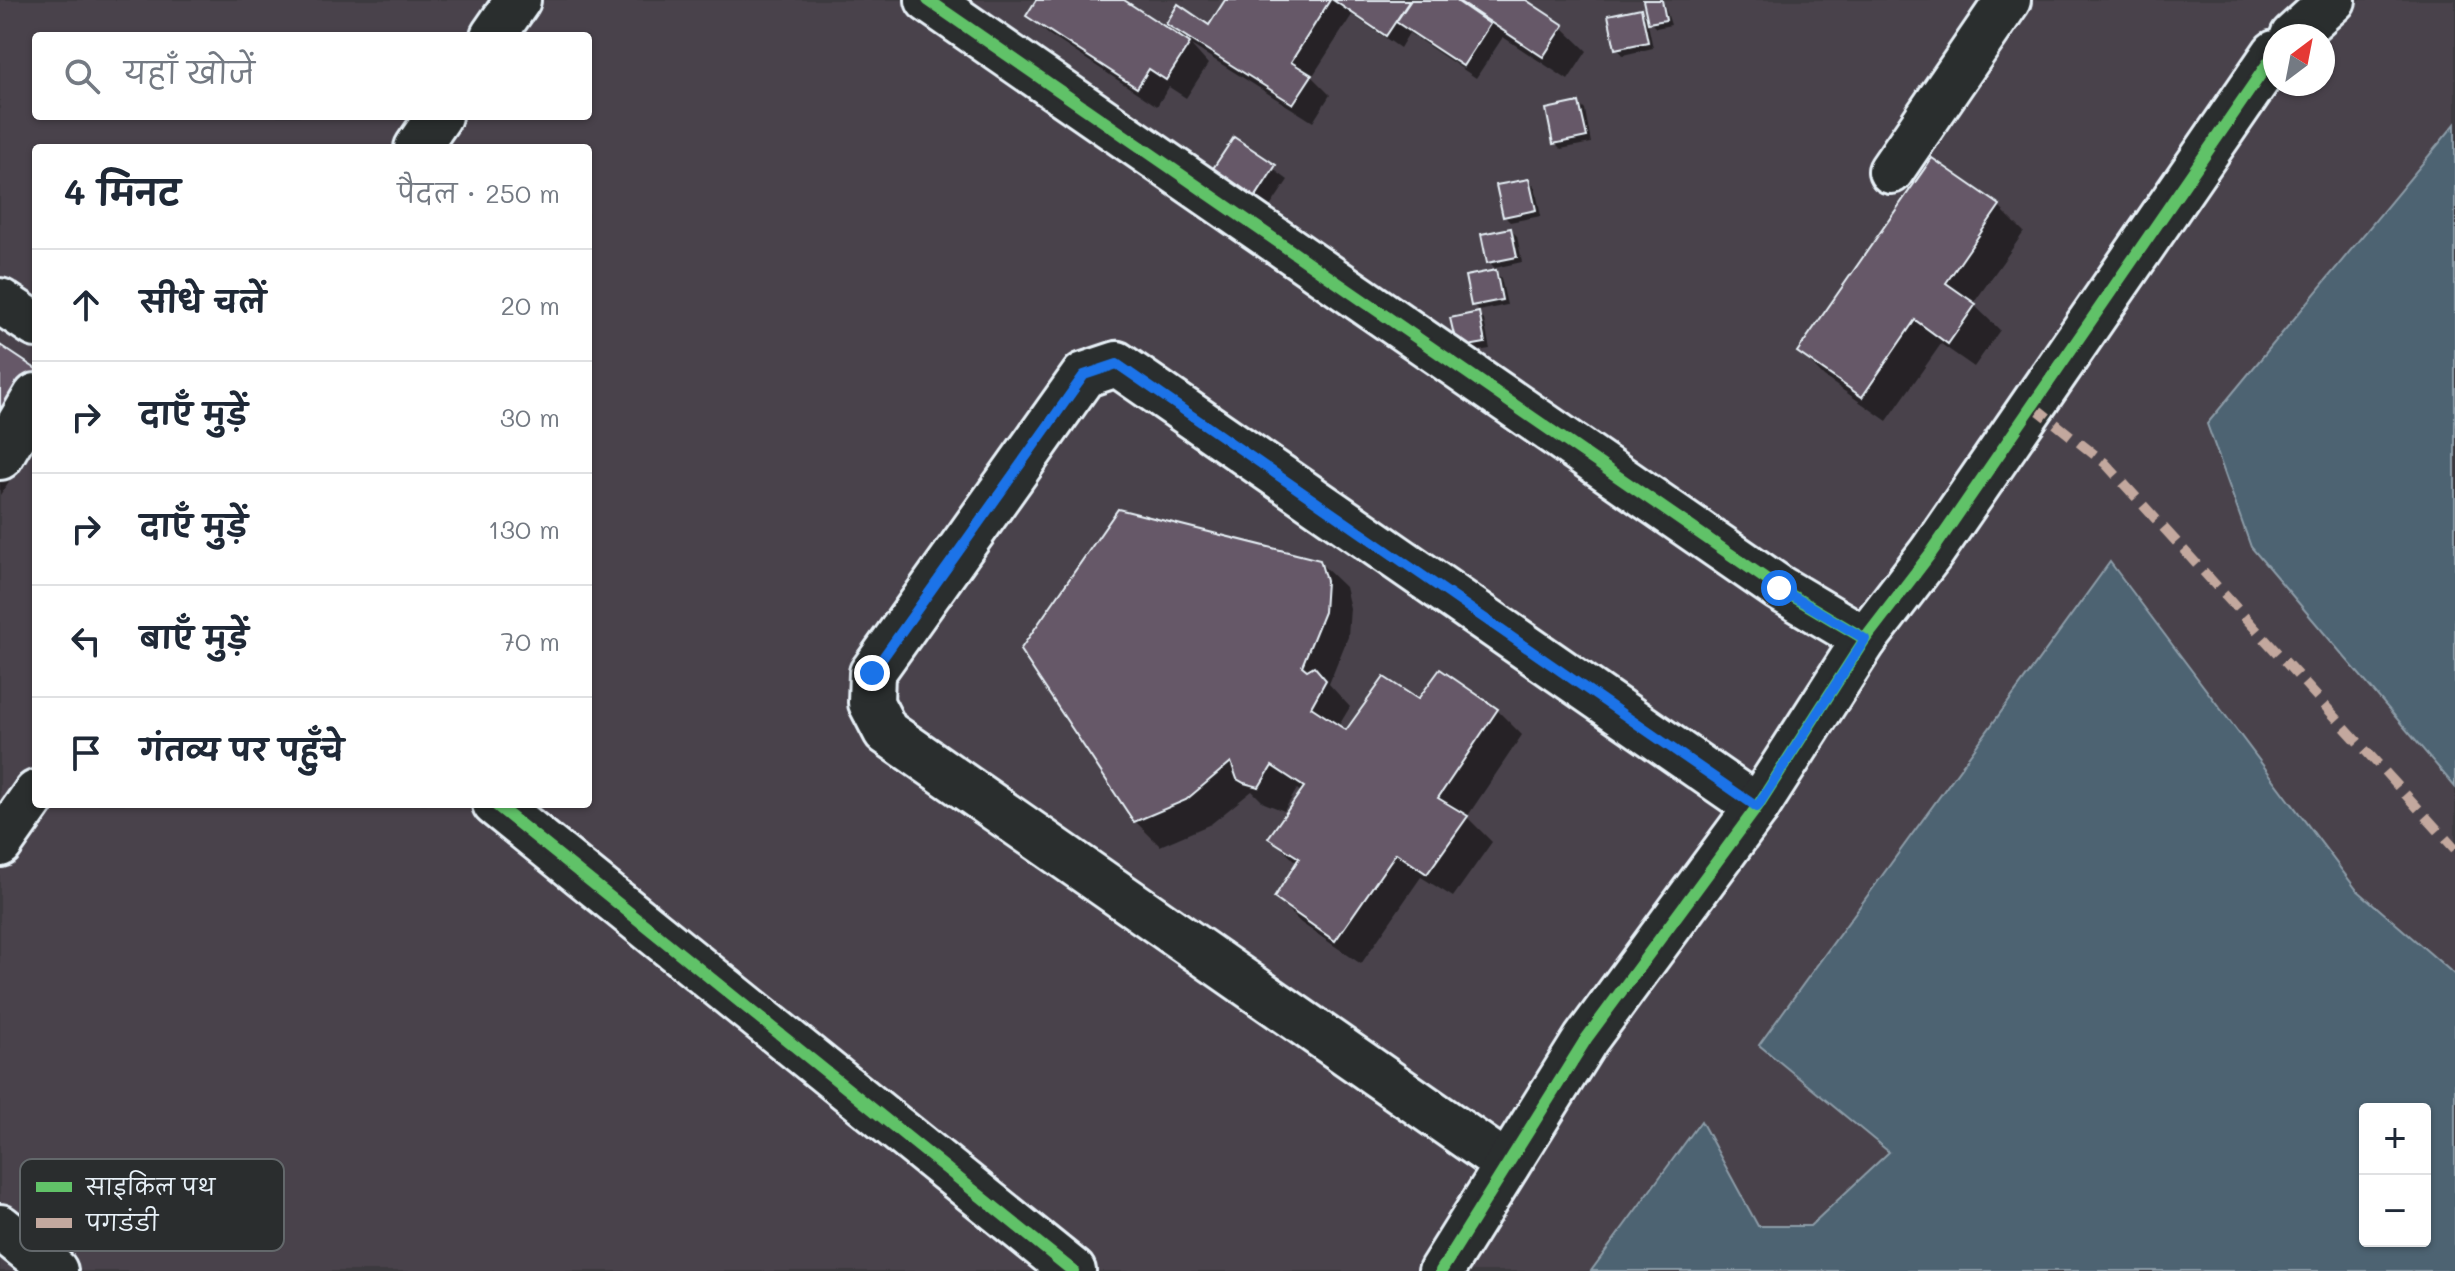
<!DOCTYPE html>
<html lang="hi">
<head>
<meta charset="utf-8">
<style>
  :root { --surface:#fff; --page:#f6f6f7; --text:#1f2937; --muted:#747a83; --line:#e0e1e3 }
  body { margin:0; font-family:Mali,"Playpen Sans Deva",sans-serif; background:var(--page); color:var(--text) }
  .controls { position:absolute; right:24px; bottom:24px; display:grid; overflow:hidden; border-radius:8px; box-shadow:0 2px 6px #0004 }
  .controls button { width:72px; height:72px; display:grid; place-items:center; padding:0; border:0; border-bottom:2px solid var(--line); background:var(--surface); color:var(--text); font:40px sans-serif }
  .compass { position:absolute; left:2263px; top:24px; width:72px; height:72px; border-radius:50%; background:var(--surface); box-shadow:0 2px 6px #0004; rotate:32deg }
  .stop { position:absolute; width:24px; height:24px; margin:-18px; border:6px solid #1a73e8; border-radius:50%; background:#fff }
  .stop.end { background:#1a73e8; border-color:#fff; box-shadow:0 2px 8px #0008 }
  .list { margin:0; padding:0; list-style:none }
  h2 { display:flex; justify-content:space-between; align-items:center; height:104px; margin:0; padding:0 32px; font-size:34px }
  h2 small { font-size:26px; font-weight:400; color:var(--muted) }
  .list li { display:grid; grid-template-columns:52px 1fr auto; gap:24px; align-items:center; box-sizing:border-box; height:112px; padding:0 32px; border-top:2px solid var(--line) }
  .list b { display:block; font-size:30px; white-space:nowrap }
  .list em { font-size:26px; font-style:normal; color:var(--muted) }
  .icon { flex:none; width:44px; height:44px; fill:none; stroke:currentColor; stroke-width:2; stroke-linecap:round; stroke-linejoin:round }
  .map { position:relative; flex:none; width:2455px; height:1271px; overflow:hidden }
  .search { position:absolute; background:var(--surface); box-shadow:0 2px 6px #0004; left:32px; top:32px; width:560px; height:88px; display:flex; align-items:center; gap:20px; box-sizing:border-box; padding:0 28px; border-radius:8px; color:var(--muted); font-size:30px }
  .panel { position:absolute; background:var(--surface); box-shadow:0 2px 6px #0004; left:32px; top:144px; width:560px; height:664px; border-radius:8px }
  .map>svg:first-child { display:block }
</style>
</head>
<body>
<div class="map">
<svg width="2455" height="1271" viewBox="0 0 2455 1271">
  <rect width="100%" height="100%" fill="#3c3a3f"/>
  <filter id="ink" filterUnits="userSpaceOnUse"><feTurbulence type="fractalNoise" baseFrequency=".0125" numOctaves="2"/><feDisplacementMap in="SourceGraphic" scale="16" xChannelSelector="R" yChannelSelector="G"/><feConvolveMatrix kernelMatrix="1 2 1 2 8 2 1 2 1" color-interpolation-filters="sRGB"/></filter>
  <g filter="url(#ink)">
    <path fill="#49434b" fill-rule="evenodd" d="M0,0H2455V1271H0ZM36,36H588V116H36ZM2275,36H2323V84H2275ZM36,148H588V804H36ZM2365,1109H2425V1241H2365Z"/>
    <g fill="#4e6372" stroke="#8c9ca8" stroke-width="2" fill-rule="evenodd">
      <polygon points="2455,124 2455,787 2251,547 2207,424"/>
      <path d="M2110,562L2356,889L2455,975V1271H1591L1701,1121L1758,1226H1810L1889,1152L1759,1045ZM2365,1109H2425V1241H2365Z"/>
    </g>
    <g fill="#0007">
      <polygon points="1038,0 1120,0 1186,41 1169,23 1210,27 1227,0 1522,0 1562,27 1587,51 1568,80 1503,37 1476,78 1409,33 1400,48 1352,15 1312,77 1330,95 1313,122 1191,45 1208,64 1186,98 1169,87 1157,106 1048,34 1028,15"/>
      <polygon points="1645,0 1663,0 1671,25 1656,28 1647,19 1653,48 1623,55 1617,48 1640,11 1649,20"/>
      <polygon points="1579,104 1585,110 1591,143 1561,149 1555,143"/>
      <polygon points="1234,140 1288,180 1262,219 1209,179"/>
      <polygon points="1932,161 1999,207 2024,232 1973,304 2000,330 1974,367 1941,344 1887,421 1824,377 1800,352"/>
      <polygon points="1529,181 1535,187 1541,216 1510,222 1504,216"/>
      <polygon points="1511,230 1517,236 1522,262 1495,268 1489,262"/>
      <polygon points="1495,272 1501,278 1507,305 1479,311 1473,305"/>
      <polygon points="1478,314 1484,320 1490,349 1465,353"/>
      <polygon points="0,347 36,371 36,441 0,495"/>
      <polygon points="1319,562 1345,587 1350,608 1348,637 1329,684 1350,707 1338,727 1346,733 1419,702 1497,710 1522,735 1467,817 1492,842 1453,897 1421,877 1361,964 1301,923 1276,898 1298,864 1271,838 1302,793 1297,789 1284,811 1264,803 1252,791 1211,824 1160,846 1135,821"/>
    </g>
    <g fill="#665967" stroke="#e8f1f8" stroke-width="2">
      <polygon points="1036,0 1124,0 1190,43 1166,80 1149,69 1137,88 1026,16"/>
      <polygon points="1225,0 1330,0 1291,62 1312,75 1293,104 1166,24 1178,4 1209,25"/>
      <polygon points="1333,0 1410,0 1386,36"/>
      <polygon points="1411,0 1455,0 1490,24 1463,66 1396,22"/>
      <polygon points="1457,0 1526,0 1564,25 1543,57"/>
      <polygon points="1643,0 1662,0 1666,20 1648,23"/>
      <polygon points="1641,8 1648,42 1615,49 1608,15"/>
      <polygon points="1579,102 1587,137 1553,144 1546,109"/>
      <polygon points="1234,137 1276,165 1249,207 1206,179"/>
      <polygon points="1932,158 2000,205 1946,283 1976,304 1948,344 1915,320 1862,397 1797,352"/>
      <polygon points="1529,179 1536,210 1503,217 1496,185"/>
      <polygon points="1511,228 1517,257 1487,263 1481,234"/>
      <polygon points="1496,270 1502,300 1471,306 1465,276"/>
      <polygon points="1479,312 1485,343 1457,348 1450,318"/>
      <polygon points="0,345 36,369 36,379 0,434"/>
      <polygon points="1118,509 1320,560 1326,581 1324,612 1302,666 1307,670 1314,666 1326,680 1311,707 1346,730 1384,677 1418,699 1440,669 1498,709 1438,798 1468,816 1427,874 1396,853 1335,941 1274,898 1299,858 1268,838 1304,787 1272,766 1259,787 1244,783 1237,779 1231,762 1186,800 1134,822 1020,650"/>
    </g>
    <g fill="none" stroke-linecap="round" stroke-linejoin="round">
      <defs>
        <g id="minor">
          <polyline points="928,0 1779,588 1865,639 1931,553 2275,53"/>
          <polyline points="493,36 518,0"/>
          <polyline points="2293,36 2333,0"/>
          <polyline points="417,148 439,116"/>
          <polyline points="1891,171 2008,0"/>
          <polyline points="0,301 36,325"/>
          <polyline points="0,457 36,396"/>
          <polyline points="495,804 1073,1271"/>
          <polyline points="0,844 36,793"/>
          <polyline points="1507,1165 886,732 871,703 872,673 1084,375 1117,364 1757,807"/>
          <polyline points="0,1227 55,1271"/>
          <polyline points="1441,1271 1586,1039 1757,807 1865,639"/>
        </g>
      </defs>
      <use href="#minor" stroke="#e8f1f8" stroke-width="50"/>
      <use href="#minor" stroke="#2a2d2e" stroke-width="44"/>
      <polyline stroke="#c3a89e" stroke-width="10" stroke-dasharray="20 10" stroke-linecap="butt" points="2032,405 2105,463 2455,849"/>
      <defs>
        <g id="cycleway">
          <polyline points="928,0 1779,588 1865,639 1931,553 2275,53"/>
          <polyline points="495,804 1073,1271"/>
          <polyline points="1441,1271 1586,1039 1757,807 1865,639"/>
        </g>
      </defs>
      <use href="#cycleway" stroke="#2a2d2e" stroke-width="17"/>
      <use href="#cycleway" stroke="#61c268" stroke-width="12"/>
    </g>
  </g>
  <g fill="none" stroke-linecap="round" stroke-linejoin="round" filter="url(#ink)">
    <polyline stroke="#1a73e8" stroke-width="10" points="872,673 1084,375 1117,364 1757,807 1865,639 1779,588"/>
  </g>
  <rect x="20" y="1159" width="264" height="92" rx="12" fill="#2a2d2e" stroke="#63686b" stroke-width="2"/>
  <rect x="36" y="1182" width="36" height="10" fill="#61c268"/>
  <rect x="36" y="1218" width="36" height="10" fill="#c3a89e"/>
  <g font-size="22" fill="#e8f1f8">
    <text x="86" y="1195">साइकिल पथ</text>
    <text x="86" y="1231">पगडंडी</text>
  </g>
</svg>
<div class="controls">
<button>+</button>
<button>−</button>
</div>
<svg class="compass" viewBox="-18 -18 36 36"><path d="M0-13l5 13h-10z" fill="#e53935"/><path d="M0 13l5-13h-10z" fill="#747a83"/></svg>
<div class="stop" style="left:1779px;top:588px"></div>
<div class="stop end" style="left:872px;top:673px"></div>
<div class="search"><svg class="icon" aria-label="search" viewBox="0 0 24 24"><circle cx="10" cy="10" r="6"/><path d="M15 15l6 6"/></svg>यहाँ खोजें</div>
<section class="panel">
<h2>4 मिनट<small>पैदल · 250 m</small></h2>
<ul class="list">
<li><svg class="icon" aria-label="ahead" viewBox="0 0 24 24"><path d="M12 20V5M6 11l6-6 6 6"/></svg><div><b>सीधे चलें</b></div><em>20 m</em></li>
<li><svg class="icon" aria-label="right" viewBox="0 0 24 24"><path d="M7 20v-9h11M14 6l5 5-5 5"/></svg><div><b>दाएँ मुड़ें</b></div><em>30 m</em></li>
<li><svg class="icon" aria-label="right" viewBox="0 0 24 24"><path d="M7 20v-9h11M14 6l5 5-5 5"/></svg><div><b>दाएँ मुड़ें</b></div><em>130 m</em></li>
<li><svg class="icon" aria-label="left" viewBox="0 0 24 24"><path d="M17 20v-9H6M10 6l-5 5 5 5"/></svg><div><b>बाएँ मुड़ें</b></div><em>70 m</em></li>
<li><svg class="icon" aria-label="arrive" viewBox="0 0 24 24"><path d="M6 21V4h12l-3 4 3 4H6"/></svg><div><b>गंतव्य पर पहुँचे</b></div></li>
</ul>
</section>
</div>
</body>
</html>
